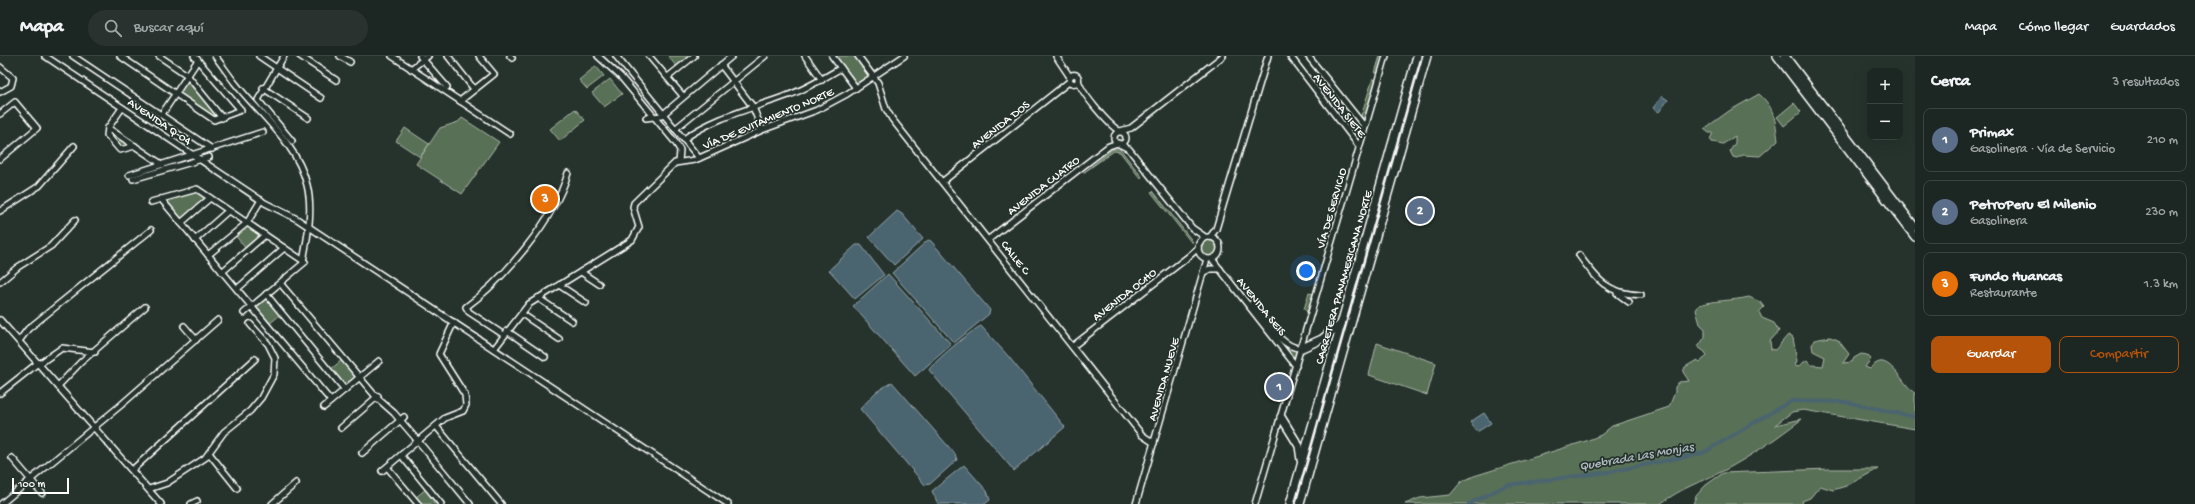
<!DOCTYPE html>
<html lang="es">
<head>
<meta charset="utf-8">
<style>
  :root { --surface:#1c2622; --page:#29322f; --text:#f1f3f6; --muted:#a0a5a5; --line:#3a4340; --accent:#b45309 }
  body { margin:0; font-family:"Gochi Hand",sans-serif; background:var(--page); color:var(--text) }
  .controls { position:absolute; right:12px; top:12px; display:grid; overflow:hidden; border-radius:8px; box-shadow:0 4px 16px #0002 }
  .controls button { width:36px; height:36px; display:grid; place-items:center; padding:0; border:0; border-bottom:1px solid var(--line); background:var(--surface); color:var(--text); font:20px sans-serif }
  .scale { position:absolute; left:12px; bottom:10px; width:57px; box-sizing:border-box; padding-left:4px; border:2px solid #fff; border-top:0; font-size:11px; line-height:14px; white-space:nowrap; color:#fff; -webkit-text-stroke:3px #26332d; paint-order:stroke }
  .you { position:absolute; left:1306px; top:215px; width:14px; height:14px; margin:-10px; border:3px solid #fff; border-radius:50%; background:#1a73e8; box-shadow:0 0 0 6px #1a73e833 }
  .badge { display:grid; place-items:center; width:26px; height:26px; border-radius:50%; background:var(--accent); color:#fff; font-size:13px; font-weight:700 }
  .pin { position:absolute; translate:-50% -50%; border:2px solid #fff; box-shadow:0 1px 4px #0006 }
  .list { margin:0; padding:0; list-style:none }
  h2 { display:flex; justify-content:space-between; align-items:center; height:52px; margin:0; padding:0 16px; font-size:17px }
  h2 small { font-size:13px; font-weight:400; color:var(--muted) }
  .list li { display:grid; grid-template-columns:26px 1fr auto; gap:12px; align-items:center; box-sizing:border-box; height:64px; margin:0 8px 8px; padding:0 8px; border:1px solid var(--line); border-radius:8px }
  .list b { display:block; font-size:15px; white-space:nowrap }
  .list p { margin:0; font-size:13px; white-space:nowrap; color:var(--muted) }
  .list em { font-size:13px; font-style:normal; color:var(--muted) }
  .actions { display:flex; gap:8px; padding:12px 16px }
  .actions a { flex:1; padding:9px 0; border:1px solid var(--accent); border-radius:8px; text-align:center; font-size:14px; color:var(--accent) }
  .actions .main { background:var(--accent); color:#fff }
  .icon { flex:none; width:22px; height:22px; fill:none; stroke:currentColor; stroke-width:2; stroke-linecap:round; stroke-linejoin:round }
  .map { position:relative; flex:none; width:1915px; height:448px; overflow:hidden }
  header { display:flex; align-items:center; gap:24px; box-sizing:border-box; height:56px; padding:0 20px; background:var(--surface); border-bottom:1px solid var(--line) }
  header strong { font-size:19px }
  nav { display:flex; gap:22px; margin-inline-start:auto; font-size:14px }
  .search { width:280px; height:36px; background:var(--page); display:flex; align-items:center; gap:10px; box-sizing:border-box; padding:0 14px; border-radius:22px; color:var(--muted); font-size:15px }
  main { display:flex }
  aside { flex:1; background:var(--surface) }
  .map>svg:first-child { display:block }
</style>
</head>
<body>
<header>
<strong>Mapa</strong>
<div class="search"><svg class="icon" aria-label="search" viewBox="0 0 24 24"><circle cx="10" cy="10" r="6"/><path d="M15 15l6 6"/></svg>Buscar aquí</div>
<nav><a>Mapa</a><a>Cómo llegar</a><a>Guardados</a></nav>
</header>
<main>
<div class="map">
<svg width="1915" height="448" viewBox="0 0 1915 448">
  <rect width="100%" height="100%" fill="#26332d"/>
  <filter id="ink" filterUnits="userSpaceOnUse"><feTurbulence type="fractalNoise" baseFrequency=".025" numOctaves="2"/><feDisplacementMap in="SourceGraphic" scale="8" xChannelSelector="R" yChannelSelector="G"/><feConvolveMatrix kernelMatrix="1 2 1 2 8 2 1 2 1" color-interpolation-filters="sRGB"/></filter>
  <g filter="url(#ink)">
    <g fill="#597054" stroke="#acb8aa">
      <polygon points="668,0 689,0 676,10"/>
      <polygon points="834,0 856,0 868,17 868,22 859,29 855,28"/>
      <polygon points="1380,0 1383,0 1379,16 1375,17"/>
      <polygon points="596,10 604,20 587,33 579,24"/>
      <polygon points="1373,22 1376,25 1365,62 1363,62 1361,60"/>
      <polygon points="188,23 218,60 216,62 178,38"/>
      <polygon points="610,23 622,38 604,51 592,37"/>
      <path d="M1759,38C1775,52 1775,64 1778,84L1760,100L1743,99L1737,102L1733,101L1730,95L1735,87V80L1723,88L1712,86L1710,83L1713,77H1709L1704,73L1729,55Z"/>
      <polygon points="1794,47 1801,56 1784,70 1777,61"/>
      <polygon points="575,53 585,64 560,85 550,73"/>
      <polygon points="462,62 499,86 462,138 416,108 440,72 458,66"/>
      <polygon points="405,72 429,88 420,101 396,85"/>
      <polygon points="109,76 111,76 129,89 121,93"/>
      <polygon points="1113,93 1120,93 1142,121 1140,122 1120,96 1114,95 1083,117"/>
      <polygon points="195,135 207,142 180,165 165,146 166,144"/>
      <polygon points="1153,135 1190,182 1193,186 1191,186 1151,136"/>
      <polygon points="246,169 262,179 246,193 235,179"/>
      <circle cx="1208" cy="192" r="9"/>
      <polygon points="1309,237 1313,238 1307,256 1304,253"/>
      <polygon points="266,241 280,259 268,269 253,251"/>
      <path d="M1749,241L1760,246L1764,251L1759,256L1762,262L1774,267L1779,275L1770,285L1771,293L1775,294L1788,279L1793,282L1797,305L1795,309L1797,311L1807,304L1811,309L1823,310L1825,301L1813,295L1812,289L1814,284L1830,281L1838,284L1849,298L1843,307L1852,306L1854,302L1861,298L1867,299L1871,303L1865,311L1870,313C1873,311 1874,308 1877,307C1890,299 1907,334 1915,337V373L1803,354L1792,356L1775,369L1802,363C1777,382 1753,399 1725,414C1701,426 1683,431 1660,448H1405L1420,442L1450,439L1461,426L1474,420L1586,385L1601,379L1612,370L1669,351L1675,336V331L1679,326L1689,325L1683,316L1685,311L1697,304L1700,306L1707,300L1705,296L1698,291L1705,281V273L1700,268L1696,254L1699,249C1715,244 1732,245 1749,241Z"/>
      <polygon points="1377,287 1436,307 1427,339 1369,319"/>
      <polygon points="1283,289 1298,295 1296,302 1292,301"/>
      <polygon points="343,303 358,321 345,331 330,314"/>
      <polygon points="1829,413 1878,413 1846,430 1833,434 1820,430 1810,442 1802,445 1803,448 1693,448 1696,440 1706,429 1723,417"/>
      <polygon points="427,432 440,448 420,448 415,442"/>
    </g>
    <g fill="#4b6570" stroke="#93a3a9">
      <polygon points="1662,40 1668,44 1659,56 1653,52"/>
      <polygon points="897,155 902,158 923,183 894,209 869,181"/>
      <polygon points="928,184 931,185 990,254 989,258 954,287 892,217"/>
      <polygon points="856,189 861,189 884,219 855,243 829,214"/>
      <polygon points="888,218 950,287 950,290 915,320 853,250"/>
      <path d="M981,270L1009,301L1065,371L1014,415L929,314C931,308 974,272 981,270Z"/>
      <polygon points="892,326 955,398 957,404 930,428 925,429 860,353 876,336"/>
      <polygon points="1484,357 1491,367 1477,376 1470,366"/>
      <polygon points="964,409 987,435 990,444 985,448 938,448 932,435"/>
    </g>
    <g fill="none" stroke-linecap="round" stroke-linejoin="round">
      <polyline stroke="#4b6570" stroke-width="4" points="1469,448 1507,429 1609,416 1703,397 1791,345 1846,346 1915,361"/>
      <defs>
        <g id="minor">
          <polyline points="45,0 265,147 297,163 728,448"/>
          <polyline points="73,0 212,93"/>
          <polyline points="120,0 214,64 241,54 194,0"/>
          <polyline points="159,0 187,19 222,62"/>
          <path d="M215,0C222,9 228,18 235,27C260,59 297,87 307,129C313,153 308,180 303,205"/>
          <polyline points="259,0 321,42"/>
          <polyline points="284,0 258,44 292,85"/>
          <polyline points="300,0 336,24"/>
          <polyline points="340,0 350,6"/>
          <polyline points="392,0 510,78"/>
          <polyline points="420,0 447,31"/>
          <polyline points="448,0 474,33"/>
          <polyline points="510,0 512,2"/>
          <polyline points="598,0 621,21 675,86 680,94 679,106"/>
          <polyline points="616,0 699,102"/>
          <polyline points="649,0 683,40"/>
          <polyline points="805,0 822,24"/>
          <polyline points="832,0 856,32"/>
          <polyline points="858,0 878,27 886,53 892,63 1142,379 1154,387"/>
          <polyline points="1056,0 1070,21"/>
          <polyline points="1290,0 1359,90"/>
          <polyline points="1308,0 1365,71"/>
          <polyline points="721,9 753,51 762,74"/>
          <polyline points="0,11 13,22 11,30 0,36"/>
          <polyline points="411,13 428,0"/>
          <circle cx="1074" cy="23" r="4.5"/>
          <polyline points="668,21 694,0"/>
          <path d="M1078,23C1080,36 1108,68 1119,75"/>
          <polyline points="263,32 308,62"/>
          <polyline points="460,45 494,18 479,0"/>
          <polyline points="122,52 108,72 107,79 120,94 135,90"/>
          <polyline points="0,58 15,46 37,72 0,103"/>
          <polyline points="162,58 198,4"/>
          <polyline points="646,62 661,60 732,0"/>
          <polyline points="108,72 163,109"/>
          <polyline points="675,73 765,0"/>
          <polyline points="1120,75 1131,72 1223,0"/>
          <circle cx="1120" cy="82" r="6"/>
          <path d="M684,83C714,61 754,52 789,39C808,32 824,22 841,12"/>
          <polyline points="1119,88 1129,93 1192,172 1205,181"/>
          <polyline points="129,119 263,76"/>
          <polyline points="133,123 209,101"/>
          <polyline points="942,126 1070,25"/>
          <polyline points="161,143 331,345"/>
          <polyline points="151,146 197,133 305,206 244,257"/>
          <polyline points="0,155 39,130 74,90"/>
          <polyline points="181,167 210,142"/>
          <polyline points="1210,181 1216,173 1268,0"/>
          <circle cx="1209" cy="192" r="11"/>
          <polyline points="989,183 1109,90 1118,87"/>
          <polyline points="195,184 228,155"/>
          <polyline points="208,199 247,167 261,144"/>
          <path d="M1579,199C1597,224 1607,238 1641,239"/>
          <polyline points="1212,203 1296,310"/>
          <polyline points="222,216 265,179"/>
          <polyline points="581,216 599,228"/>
          <polyline points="1204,216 1210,213 1220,213"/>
          <polyline points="0,226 18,211 51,190 75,164"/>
          <polyline points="280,227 377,342 394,357 418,385 470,448"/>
          <polyline points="559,229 586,247"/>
          <polyline points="237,233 284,192"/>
          <polyline points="1617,237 1629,246"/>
          <polyline points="266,238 345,334"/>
          <polyline points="538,242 572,265"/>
          <path d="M1252,247C1264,262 1282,294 1302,292"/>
          <polyline points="522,258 559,283"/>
          <polyline points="0,264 161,448"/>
          <polyline points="184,270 196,284"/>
          <polyline points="507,275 545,301"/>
          <path d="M504,279L469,256L466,251C504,223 555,163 568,117"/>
          <polyline points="19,285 28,273 151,174"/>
          <polyline points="1073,290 1188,201 1198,192"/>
          <polyline points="494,293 529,248 632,184 639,171 633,151 634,147 675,107 695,104 762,74 817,54 847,38 904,0"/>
          <polyline points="39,308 62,292 95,296"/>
          <polyline points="58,330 81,306 145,251"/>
          <polyline points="0,337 38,307"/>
          <polyline points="324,351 379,305"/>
          <polyline points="436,370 501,448"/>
          <polyline points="341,372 378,340"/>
          <polyline points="209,397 237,432"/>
          <polyline points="362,397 404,361"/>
          <polyline points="401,399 441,448"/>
          <polyline points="12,402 42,437"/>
          <polyline points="387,411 418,448"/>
          <polyline points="132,414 255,303"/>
          <polyline points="382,415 445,362 463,355 466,349 465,339 439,298 454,266"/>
          <polyline points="149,433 167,427 205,402 224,376 250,355 261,342 274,318 275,302 268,288 250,268"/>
          <polyline points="1,448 121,349 218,264"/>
          <polyline points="191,448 197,445"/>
          <polyline points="272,448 296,427"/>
          <polyline points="1136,448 1207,203"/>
          <polyline points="1255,448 1386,0"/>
        </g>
        <g id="highway">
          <polyline points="1777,0 1915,181"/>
          <polyline points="1785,0 1915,171"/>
          <polyline points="1302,292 1322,283 1341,268"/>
          <polyline points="1281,361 1299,390 1301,404"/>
          <polyline points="1290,448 1417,0"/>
          <polyline points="1300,448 1427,0"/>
        </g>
      </defs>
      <use href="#minor" stroke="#fff" stroke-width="8"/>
      <use href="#highway" stroke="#fff" stroke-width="10"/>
      <use href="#minor" stroke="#26332d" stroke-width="5"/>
      <use href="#highway" stroke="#26332d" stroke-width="7"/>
    </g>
  </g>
  <g text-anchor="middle" stroke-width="3.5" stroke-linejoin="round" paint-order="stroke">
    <g font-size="12" fill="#fff" stroke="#26332d">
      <text transform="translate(1340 49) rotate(52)" y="4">AVENIDA SIETE</text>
      <text transform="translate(768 62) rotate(-23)" y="4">VÍA DE EVITAMIENTO NORTE</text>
      <text transform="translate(160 65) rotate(34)" y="4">AVENIDA Q-04</text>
      <text transform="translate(1000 68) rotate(-38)" y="4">AVENIDA DOS</text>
      <text transform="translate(1043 129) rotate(-38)" y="4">AVENIDA CUATRO</text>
      <text transform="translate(1331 152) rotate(-74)" y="4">VÍA DE SERVICIO</text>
      <text transform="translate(1016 201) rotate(52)" y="4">CALLE C</text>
      <text transform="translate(1343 221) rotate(-74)" y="4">CARRETERA PANAMERICANA NORTE</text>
      <text transform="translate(1124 238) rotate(-38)" y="4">AVENIDA OCHO</text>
      <text transform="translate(1262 250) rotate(51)" y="4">AVENIDA SEIS</text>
      <text transform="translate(1163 323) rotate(-74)" y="4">AVENIDA NUEVE</text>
    </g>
    <g font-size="13" font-style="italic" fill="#aebabf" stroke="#26332d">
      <text transform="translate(1636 399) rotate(-10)" y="5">Quebrada Las Monjas</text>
    </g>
  </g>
</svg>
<div class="controls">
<button>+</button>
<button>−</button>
</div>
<div class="scale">100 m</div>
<div class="you"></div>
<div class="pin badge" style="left:1279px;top:331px;background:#5c6f8a">1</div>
<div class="pin badge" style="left:1420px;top:155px;background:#5c6f8a">2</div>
<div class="pin badge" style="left:545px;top:143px;background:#e8710a">3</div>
</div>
<aside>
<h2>Cerca<small>3 resultados</small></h2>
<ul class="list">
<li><span class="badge" style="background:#5c6f8a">1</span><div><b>Primax</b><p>Gasolinera · Vía de Servicio</p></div><em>210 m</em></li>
<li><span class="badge" style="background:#5c6f8a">2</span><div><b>PetroPeru El Milenio</b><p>Gasolinera</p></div><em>230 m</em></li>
<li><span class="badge" style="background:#e8710a">3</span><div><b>Fundo Huancas</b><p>Restaurante</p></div><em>1.3 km</em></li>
</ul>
<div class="actions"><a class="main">Guardar</a><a>Compartir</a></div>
</aside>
</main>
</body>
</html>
